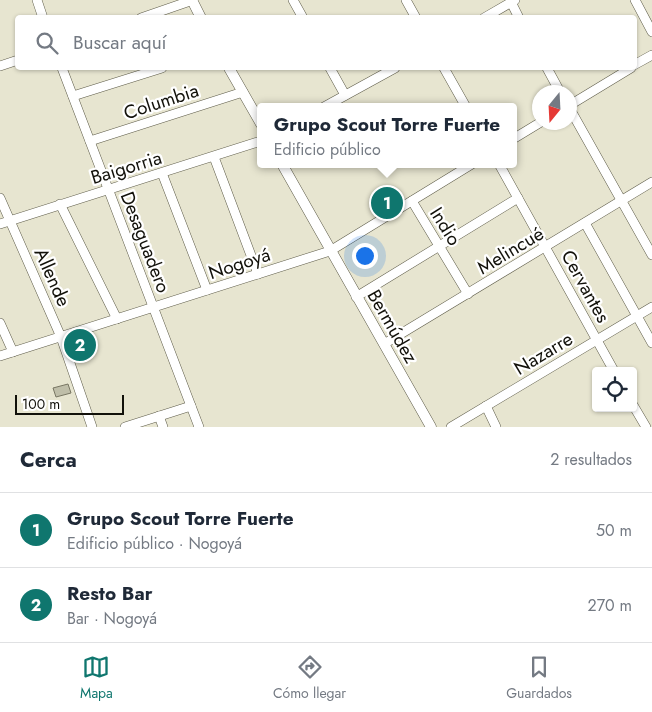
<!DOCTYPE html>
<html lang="es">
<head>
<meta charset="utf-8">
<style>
  :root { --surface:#fff; --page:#f6f6f7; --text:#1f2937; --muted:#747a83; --line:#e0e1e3; --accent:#0f766e }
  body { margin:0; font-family:Jost,sans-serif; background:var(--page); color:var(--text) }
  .controls { position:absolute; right:15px; bottom:15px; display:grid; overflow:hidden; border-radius:5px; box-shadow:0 1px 4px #0004 }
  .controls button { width:45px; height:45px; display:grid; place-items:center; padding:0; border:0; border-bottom:1px solid var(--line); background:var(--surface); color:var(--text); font:25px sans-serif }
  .compass { position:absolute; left:532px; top:85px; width:45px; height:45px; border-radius:50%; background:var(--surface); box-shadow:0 1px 4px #0004; rotate:198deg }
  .scale { position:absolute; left:15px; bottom:12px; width:109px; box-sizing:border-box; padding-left:5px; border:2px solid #12110a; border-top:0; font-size:14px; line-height:18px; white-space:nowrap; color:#12110a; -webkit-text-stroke:4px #fff; paint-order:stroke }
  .you { position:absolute; left:364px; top:255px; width:18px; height:18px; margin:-12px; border:4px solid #fff; border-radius:50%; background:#1a73e8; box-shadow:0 0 0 8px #1a73e833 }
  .badge { display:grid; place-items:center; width:32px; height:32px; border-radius:50%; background:var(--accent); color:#fff; font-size:16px; font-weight:700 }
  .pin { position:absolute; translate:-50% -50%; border:2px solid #fff; box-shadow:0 1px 5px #0006 }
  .popup { position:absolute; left:257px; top:103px; width:260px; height:65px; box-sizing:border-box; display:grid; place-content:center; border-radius:5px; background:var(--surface); filter:drop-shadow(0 1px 4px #0005); font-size:16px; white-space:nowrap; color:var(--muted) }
  .popup b { font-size:19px; color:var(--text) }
  .popup::after { content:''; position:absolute; left:50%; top:100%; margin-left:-10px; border:10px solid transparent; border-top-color:var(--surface) }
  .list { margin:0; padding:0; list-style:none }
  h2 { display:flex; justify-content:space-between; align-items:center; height:65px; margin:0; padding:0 20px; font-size:21px }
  h2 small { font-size:16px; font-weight:400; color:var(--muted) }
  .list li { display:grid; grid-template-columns:32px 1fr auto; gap:15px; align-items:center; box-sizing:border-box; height:75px; padding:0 20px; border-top:1px solid var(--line) }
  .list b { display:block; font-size:19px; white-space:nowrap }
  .list p { margin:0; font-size:16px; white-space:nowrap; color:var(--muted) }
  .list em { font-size:16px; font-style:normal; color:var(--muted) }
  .icon { flex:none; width:28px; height:28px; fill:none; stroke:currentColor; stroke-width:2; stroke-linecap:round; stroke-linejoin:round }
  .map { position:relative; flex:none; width:652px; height:427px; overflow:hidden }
  .search { position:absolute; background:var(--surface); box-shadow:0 1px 4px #0004; left:15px; right:15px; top:15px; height:55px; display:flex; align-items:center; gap:12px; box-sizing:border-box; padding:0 18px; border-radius:5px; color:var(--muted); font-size:19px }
  .sheet { height:215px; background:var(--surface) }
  nav { display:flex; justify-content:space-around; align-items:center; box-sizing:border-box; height:70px; border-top:1px solid var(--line); background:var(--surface); font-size:14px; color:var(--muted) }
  nav a { display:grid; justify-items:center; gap:2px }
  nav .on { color:var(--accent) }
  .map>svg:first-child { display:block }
</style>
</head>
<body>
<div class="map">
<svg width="652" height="427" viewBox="0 0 652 427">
  <rect width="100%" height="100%" fill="#e7e5d0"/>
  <g fill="#bfbea9" stroke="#787663">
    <polygon points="85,338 88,347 75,351 74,342"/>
    <polygon points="68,384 71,393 56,397 53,388"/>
  </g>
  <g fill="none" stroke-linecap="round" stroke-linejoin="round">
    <defs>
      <g id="minor">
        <polyline points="37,0 43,18"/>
        <polyline points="293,0 303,18"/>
        <polyline points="406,0 416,18"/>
        <polyline points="635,0 652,32"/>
        <polyline points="511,2 519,18"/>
        <polyline points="141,18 193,0"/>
        <polyline points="484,18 515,0"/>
        <polyline points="634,65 652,55"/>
        <polyline points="0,66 18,60"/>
        <polyline points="62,68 199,427"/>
        <polyline points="330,68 345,95"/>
        <polyline points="444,68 466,107"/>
        <polyline points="547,68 560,92"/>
        <polyline points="73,96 162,68"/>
        <polyline points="570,105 631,68"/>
        <polyline points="324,107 395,68"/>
        <polyline points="570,109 652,255"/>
        <polyline points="513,139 541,122"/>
        <polyline points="90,141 243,92"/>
        <polyline points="214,157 258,274"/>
        <polyline points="499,164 614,371"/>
        <polyline points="162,173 207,290"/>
        <polyline points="0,198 61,337 92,427"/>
        <polyline points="412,201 468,294"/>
        <polyline points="60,204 117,319"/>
        <polyline points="585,223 652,343"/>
        <polyline points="0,224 261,141"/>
        <polyline points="356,297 518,198"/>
        <polyline points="0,323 13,352"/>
        <polyline points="384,344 652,182"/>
        <polyline points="0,356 330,251 472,164"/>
        <polyline points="633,405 646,427"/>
        <polyline points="486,406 496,427"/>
        <polyline points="159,416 163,427"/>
        <polyline points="125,427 191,406"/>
        <polyline points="451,427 652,307"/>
      </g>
      <g id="tertiary">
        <polyline points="192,0 201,18"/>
        <polyline points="229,68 261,124"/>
        <polyline points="282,164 431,427"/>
      </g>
    </defs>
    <use href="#minor" stroke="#5e5c49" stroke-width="10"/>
    <use href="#tertiary" stroke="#5e5c49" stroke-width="11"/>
    <use href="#minor" stroke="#fff" stroke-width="9"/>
    <use href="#tertiary" stroke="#fff" stroke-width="10"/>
  </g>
  <g text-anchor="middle" stroke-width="4.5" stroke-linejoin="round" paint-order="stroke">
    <g font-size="19" fill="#12110a" stroke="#fff">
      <text transform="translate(161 101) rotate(-18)" y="7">Columbia</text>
      <text transform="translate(126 167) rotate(-17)" y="7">Baigorria</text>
      <text transform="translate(446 226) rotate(58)" y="7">Indio</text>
      <text transform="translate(146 242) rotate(69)" y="7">Desaguadero</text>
      <text transform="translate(510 250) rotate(-31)" y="7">Melincué</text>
      <text transform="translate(239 263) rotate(-18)" y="7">Nogoyá</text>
      <text transform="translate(53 277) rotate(66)" y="7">Allende</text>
      <text transform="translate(586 286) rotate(61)" y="7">Cervantes</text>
      <text transform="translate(393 326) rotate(60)" y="7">Bermúdez</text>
      <text transform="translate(543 353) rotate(-31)" y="7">Nazarre</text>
    </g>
  </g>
</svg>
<div class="controls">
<button><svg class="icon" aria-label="locate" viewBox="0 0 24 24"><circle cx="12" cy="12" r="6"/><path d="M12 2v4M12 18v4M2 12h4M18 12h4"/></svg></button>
</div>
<svg class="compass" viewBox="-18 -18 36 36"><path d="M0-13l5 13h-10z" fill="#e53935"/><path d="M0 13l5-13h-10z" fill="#747a83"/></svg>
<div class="scale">100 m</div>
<div class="you"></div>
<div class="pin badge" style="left:387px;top:203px">1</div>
<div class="popup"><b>Grupo Scout Torre Fuerte</b>Edificio público</div>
<div class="pin badge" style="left:80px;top:345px">2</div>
<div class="search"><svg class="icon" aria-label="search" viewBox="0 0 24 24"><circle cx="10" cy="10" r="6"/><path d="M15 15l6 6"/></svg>Buscar aquí</div>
</div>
<section class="sheet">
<h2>Cerca<small>2 resultados</small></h2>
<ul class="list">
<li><span class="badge">1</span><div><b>Grupo Scout Torre Fuerte</b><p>Edificio público · Nogoyá</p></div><em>50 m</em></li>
<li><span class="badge">2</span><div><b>Resto Bar</b><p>Bar · Nogoyá</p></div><em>270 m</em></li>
</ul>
</section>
<nav>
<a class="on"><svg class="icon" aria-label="map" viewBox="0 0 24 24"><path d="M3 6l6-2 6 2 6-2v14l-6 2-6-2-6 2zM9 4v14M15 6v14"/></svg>Mapa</a>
<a><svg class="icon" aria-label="directions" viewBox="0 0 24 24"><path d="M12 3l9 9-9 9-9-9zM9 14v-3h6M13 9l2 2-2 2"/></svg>Cómo llegar</a>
<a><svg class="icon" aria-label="saved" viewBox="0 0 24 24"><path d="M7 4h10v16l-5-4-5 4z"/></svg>Guardados</a>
</nav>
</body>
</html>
